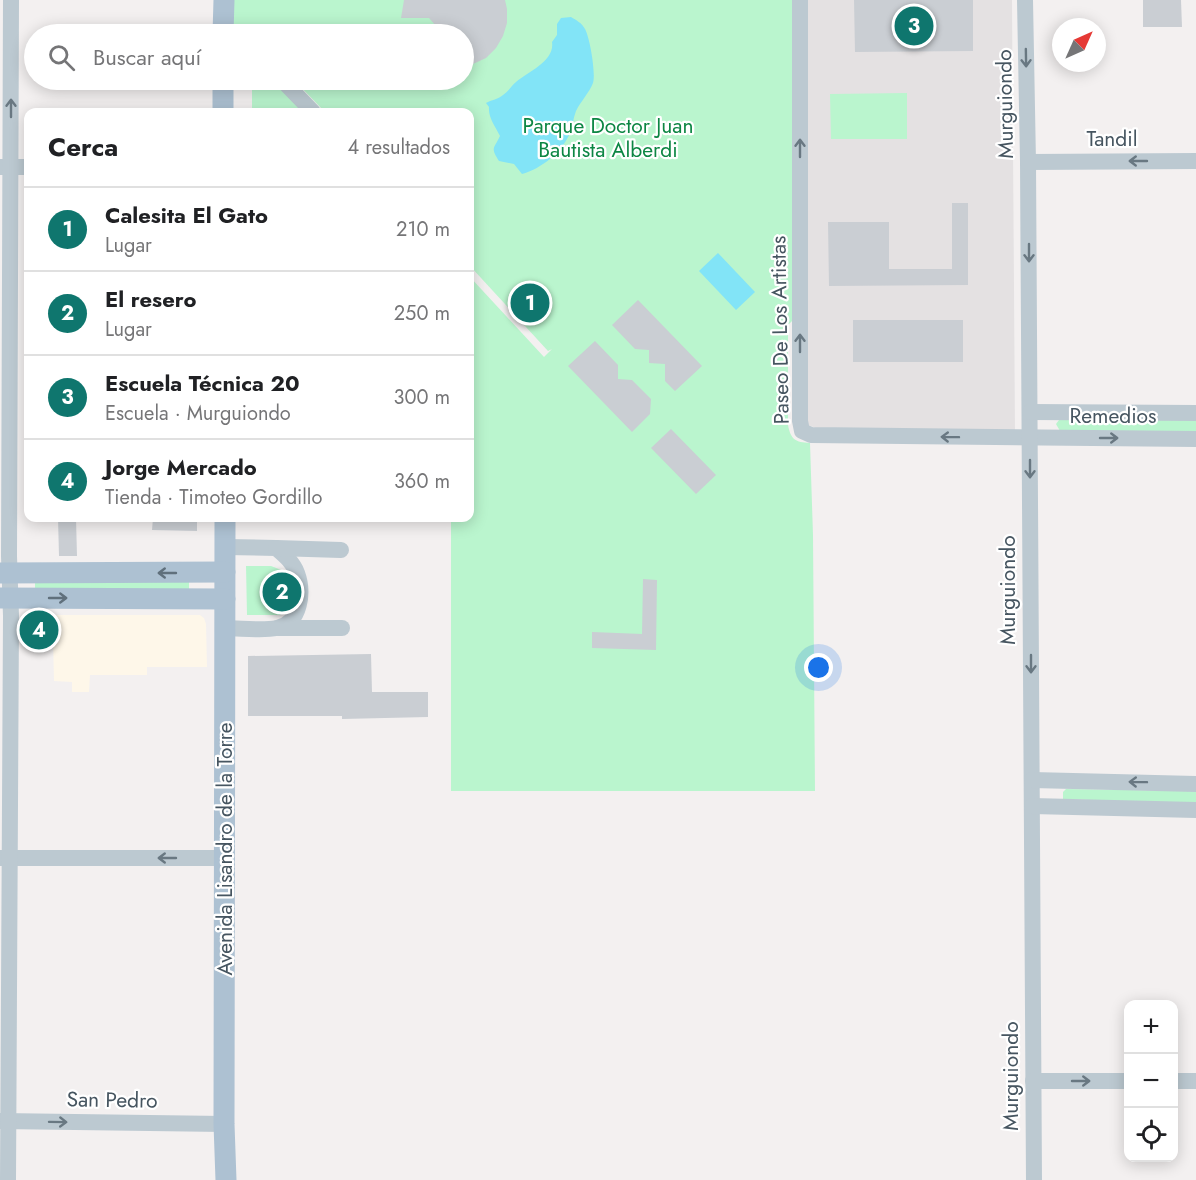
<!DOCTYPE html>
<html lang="es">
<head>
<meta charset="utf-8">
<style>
  :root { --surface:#fff; --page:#f2f2f2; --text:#202124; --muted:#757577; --line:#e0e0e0; --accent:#0f766e }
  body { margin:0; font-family:Jost,sans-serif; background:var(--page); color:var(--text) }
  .controls { position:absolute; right:18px; bottom:18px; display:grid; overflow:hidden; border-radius:12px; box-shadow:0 3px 15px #0003 }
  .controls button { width:54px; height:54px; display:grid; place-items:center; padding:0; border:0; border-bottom:2px solid var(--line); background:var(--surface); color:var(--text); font:30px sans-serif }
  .compass { position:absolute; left:1052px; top:18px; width:54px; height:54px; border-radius:50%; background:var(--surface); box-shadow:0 3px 15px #0003; rotate:45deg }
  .you { position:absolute; left:819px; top:668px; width:21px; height:21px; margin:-15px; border:4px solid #fff; border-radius:50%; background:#1a73e8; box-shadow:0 0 0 9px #1a73e833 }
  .badge { display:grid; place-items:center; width:39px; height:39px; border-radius:50%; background:var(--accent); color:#fff; font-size:20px; font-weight:700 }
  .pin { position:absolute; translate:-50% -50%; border:3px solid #fff; box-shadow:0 2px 6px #0006 }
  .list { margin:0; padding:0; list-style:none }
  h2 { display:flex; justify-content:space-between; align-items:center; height:78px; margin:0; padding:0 24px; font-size:26px }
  h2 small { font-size:20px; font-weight:400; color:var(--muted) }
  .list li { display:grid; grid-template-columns:39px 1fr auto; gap:18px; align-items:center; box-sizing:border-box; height:84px; padding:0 24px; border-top:2px solid var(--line) }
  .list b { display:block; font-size:22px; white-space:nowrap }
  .list p { margin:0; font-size:20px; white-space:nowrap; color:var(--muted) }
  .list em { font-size:20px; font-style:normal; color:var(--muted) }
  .icon { flex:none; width:33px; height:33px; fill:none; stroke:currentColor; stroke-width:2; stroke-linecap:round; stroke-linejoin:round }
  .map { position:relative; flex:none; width:1196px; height:1180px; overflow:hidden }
  .search { position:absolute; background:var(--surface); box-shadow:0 3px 15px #0003; left:24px; top:24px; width:450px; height:66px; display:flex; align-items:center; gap:15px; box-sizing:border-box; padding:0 21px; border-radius:33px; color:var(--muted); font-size:22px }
  .panel { position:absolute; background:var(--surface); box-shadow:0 3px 15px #0003; left:24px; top:108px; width:450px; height:414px; border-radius:12px }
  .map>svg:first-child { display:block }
</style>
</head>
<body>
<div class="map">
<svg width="1196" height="1180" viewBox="0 0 1196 1180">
  <rect width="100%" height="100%" fill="#f3f0f0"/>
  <polygon fill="#fef7e9" points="33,615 200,615 204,618 206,624 207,667 147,667 147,675 90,675 89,692 72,692 72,682 54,681 53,640 16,640 19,625 25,618"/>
  <polygon fill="#e4e1e2" points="803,0 1012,0 1015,430 816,428 808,425"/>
  <g fill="#baf5ce">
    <path d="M233,0H795L793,320L788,325V425C791,440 795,442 810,443L813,535L815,791H451V518H470V277L544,357L552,349L548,351L470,266V112H325L294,80H464V34H231Z"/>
    <polygon points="252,80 276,80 307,112 252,112"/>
    <polygon points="907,93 907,139 831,139 830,94"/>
    <polygon points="1196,419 1196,432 1060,431 1056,424 1059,420"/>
    <polygon points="246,566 271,566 284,571 293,589 288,605 280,615 247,615"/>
    <rect x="35" y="579" width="154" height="12"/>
    <polygon points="1066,789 1196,791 1196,804 1063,799 1063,792"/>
  </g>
  <g fill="#82e4f7">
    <path d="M571,17C576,20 582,23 585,29C590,38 596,74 593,83C589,93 581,101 576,111C573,118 573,126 570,133C562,152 541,169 522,174L514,164L499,161C490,147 494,149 500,136C496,127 488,118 489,107L486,103C491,100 499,99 503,95C508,92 511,86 516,82C529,71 555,61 552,42L557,35V24L561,18Z"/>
    <polygon points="718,253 755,292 736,310 699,271"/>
  </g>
  <g fill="#caced3">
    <polygon points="404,0 505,0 507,9 507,23 503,36 496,48 486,58 473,64 464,66 464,34 443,34 429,18 401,18"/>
    <polygon points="854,0 973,0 973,51 855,52"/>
    <polygon points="1143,0 1181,0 1182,27 1143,27"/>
    <polygon points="952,203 968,203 968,285 829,286 828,222 889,222 889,269 952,269"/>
    <circle cx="530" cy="302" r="11"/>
    <polygon points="638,300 702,366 675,391 665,381 665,364 649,363 649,350 635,349 612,325"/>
    <rect x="853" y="320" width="110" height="42"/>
    <polygon points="595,341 618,365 618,379 632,380 651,399 650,414 632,432 568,366"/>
    <polygon points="671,429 716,475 696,494 651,448"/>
    <polygon points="58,518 76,518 77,556 59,556"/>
    <polygon points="153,518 197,518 197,531 152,530"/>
    <polygon points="643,579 657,580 656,650 592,648 592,632 642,634"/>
    <polygon points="37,612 48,612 48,639 30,639 30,620"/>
    <polygon points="371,654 372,692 428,692 428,717 342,719 342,716 248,716 248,656"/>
  </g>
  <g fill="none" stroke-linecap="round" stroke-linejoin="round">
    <g stroke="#bcc9d1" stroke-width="16">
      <polyline points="800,0 800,421 802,431 811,435 1196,439"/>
      <polyline points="1025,0 1028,162 1034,1180"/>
      <polyline points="282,80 313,112"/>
      <polyline points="1028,162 1196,161"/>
      <polyline points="0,167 28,167"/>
      <polyline points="1030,412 1196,413"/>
      <path d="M225,547L276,548C284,555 293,562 297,573C304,592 301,623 277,628C261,631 241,628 225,628"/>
      <polyline points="276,548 341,550"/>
      <polyline points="278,628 342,628"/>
      <polyline points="1032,780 1196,784"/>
      <polyline points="1032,806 1196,810"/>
      <polyline points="1,858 225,858"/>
      <polyline points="1033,1081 1128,1081"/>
      <polyline points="1174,1081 1196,1081"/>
      <polyline points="0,1121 224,1124"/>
      <polyline points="8,1180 11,616 9,556 11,0"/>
    </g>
    <g stroke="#adc1d2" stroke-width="21">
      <polyline points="223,34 224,0"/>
      <polyline points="223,80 223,112"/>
      <polyline points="225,518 224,1124 226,1180"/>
      <polyline points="0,573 225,572"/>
      <polyline points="0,598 225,599"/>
    </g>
  </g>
  <defs><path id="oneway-shaft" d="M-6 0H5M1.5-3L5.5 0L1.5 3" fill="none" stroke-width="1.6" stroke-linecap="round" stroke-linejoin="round" transform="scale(1.5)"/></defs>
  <g stroke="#697882">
    <use href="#oneway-shaft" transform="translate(1026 58) rotate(89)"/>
    <use href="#oneway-shaft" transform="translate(11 108) rotate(-90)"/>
    <use href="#oneway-shaft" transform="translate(800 148) rotate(-90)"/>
    <use href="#oneway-shaft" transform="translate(1138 161) rotate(180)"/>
    <use href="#oneway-shaft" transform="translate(1029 253) rotate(90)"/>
    <use href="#oneway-shaft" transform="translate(800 343) rotate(-90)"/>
    <use href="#oneway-shaft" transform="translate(950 437) rotate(-179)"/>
    <use href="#oneway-shaft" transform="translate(1109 438)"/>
    <use href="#oneway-shaft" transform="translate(1030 469) rotate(90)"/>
    <use href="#oneway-shaft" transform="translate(1031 664) rotate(90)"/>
    <use href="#oneway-shaft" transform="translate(1138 782) rotate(-179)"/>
    <use href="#oneway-shaft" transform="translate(167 858) rotate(-180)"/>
    <use href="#oneway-shaft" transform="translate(1081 1081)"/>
    <use href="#oneway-shaft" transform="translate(58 1122) rotate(1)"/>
  </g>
  <g stroke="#60707c">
    <use href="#oneway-shaft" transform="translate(167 573) rotate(180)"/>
    <use href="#oneway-shaft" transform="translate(58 598)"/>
  </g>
  <g text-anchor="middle" stroke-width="4.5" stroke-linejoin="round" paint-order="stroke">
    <g font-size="21" fill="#465560" stroke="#fff">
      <text transform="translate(1005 104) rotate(-91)" y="7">Murguiondo</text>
      <text x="1112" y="146">Tandil</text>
      <text transform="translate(780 330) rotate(-91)" y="7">Paseo De Los Artistas</text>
      <text x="1113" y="423">Remedios</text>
      <text transform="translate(1008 590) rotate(-90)" y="7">Murguiondo</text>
      <text transform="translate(225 849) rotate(-90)" y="7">Avenida Lisandro de la Torre</text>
      <text transform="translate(1011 1076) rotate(-90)" y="7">Murguiondo</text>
      <text transform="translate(112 1100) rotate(1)" y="7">San Pedro</text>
    </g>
    <g font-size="21" fill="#0c8643" stroke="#fff">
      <text x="608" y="133">Parque Doctor Juan<tspan x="608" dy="24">Bautista Alberdi</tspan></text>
    </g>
  </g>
</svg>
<div class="controls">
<button>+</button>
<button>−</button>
<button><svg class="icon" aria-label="locate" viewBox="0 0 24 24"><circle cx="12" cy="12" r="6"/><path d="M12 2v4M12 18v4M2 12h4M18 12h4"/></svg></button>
</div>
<svg class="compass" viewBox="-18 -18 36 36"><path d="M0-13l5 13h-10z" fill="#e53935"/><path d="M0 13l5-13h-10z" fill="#757577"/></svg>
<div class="you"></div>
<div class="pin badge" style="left:530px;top:303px">1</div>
<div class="pin badge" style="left:282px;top:592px">2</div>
<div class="pin badge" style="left:914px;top:26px">3</div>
<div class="pin badge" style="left:39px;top:630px">4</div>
<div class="search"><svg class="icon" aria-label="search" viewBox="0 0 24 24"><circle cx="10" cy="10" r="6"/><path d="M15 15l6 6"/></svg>Buscar aquí</div>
<section class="panel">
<h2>Cerca<small>4 resultados</small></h2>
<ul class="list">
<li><span class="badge">1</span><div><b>Calesita El Gato</b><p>Lugar</p></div><em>210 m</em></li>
<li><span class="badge">2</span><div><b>El resero</b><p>Lugar</p></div><em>250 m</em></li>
<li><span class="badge">3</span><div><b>Escuela Técnica 20</b><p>Escuela · Murguiondo</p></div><em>300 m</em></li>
<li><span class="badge">4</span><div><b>Jorge Mercado</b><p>Tienda · Timoteo Gordillo</p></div><em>360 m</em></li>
</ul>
</section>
</div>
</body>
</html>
